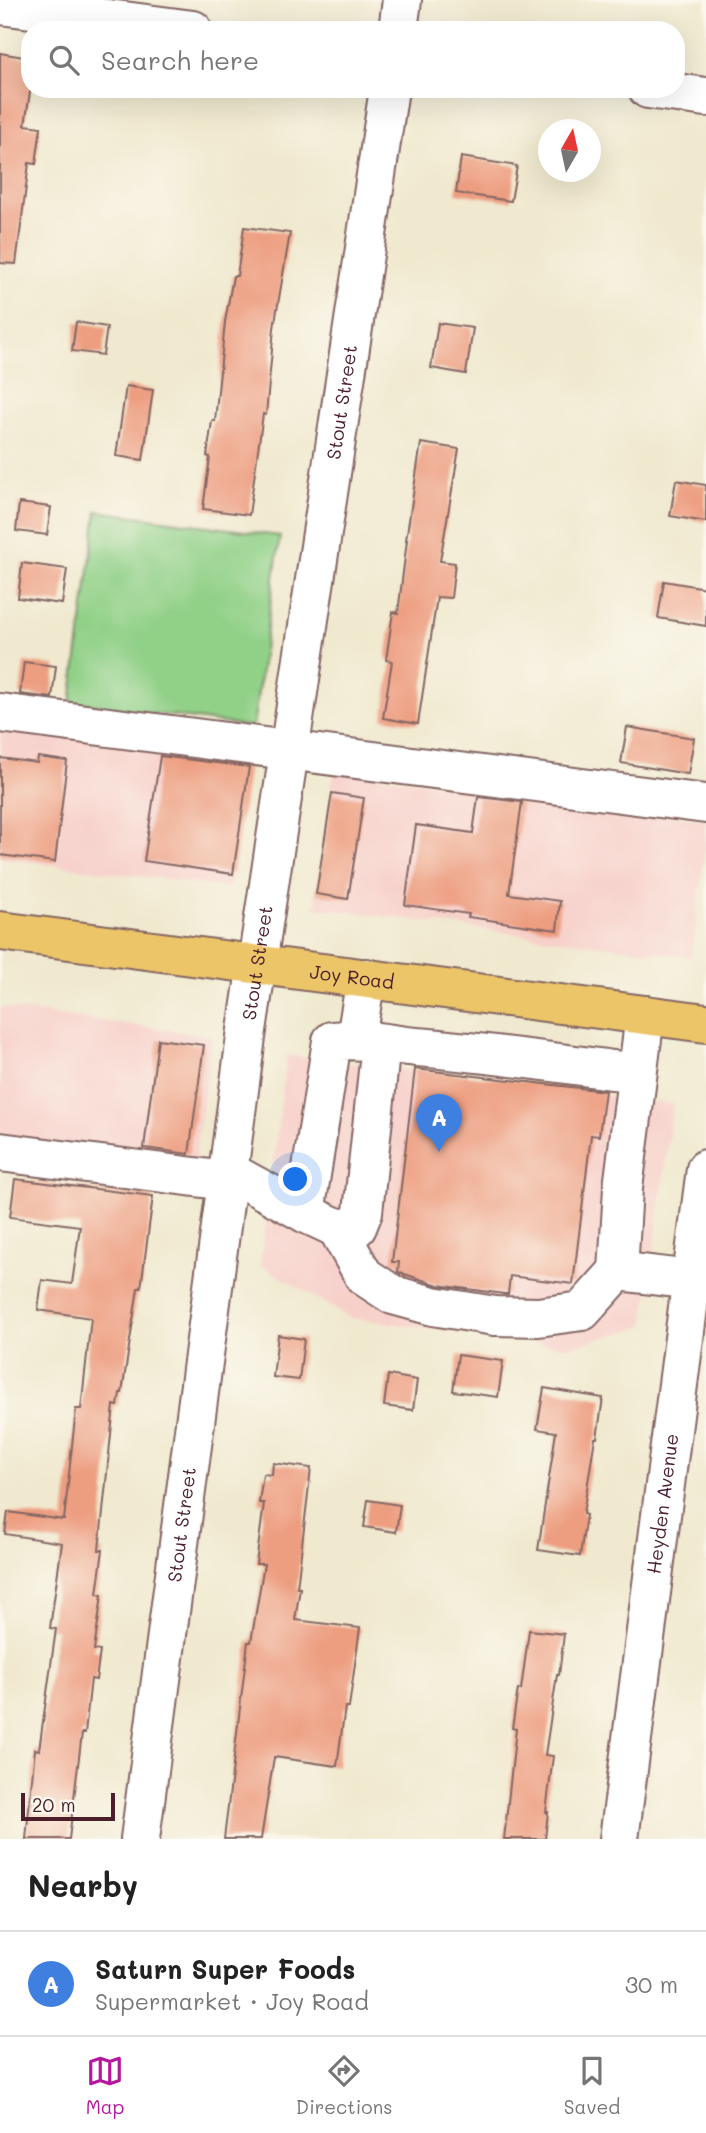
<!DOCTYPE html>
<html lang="en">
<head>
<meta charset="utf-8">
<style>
  :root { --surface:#fff; --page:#f2f2f2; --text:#222; --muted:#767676; --line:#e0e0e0; --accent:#b5179e }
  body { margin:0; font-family:Mali,sans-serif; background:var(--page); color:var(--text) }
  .compass { position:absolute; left:538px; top:119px; width:63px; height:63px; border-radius:50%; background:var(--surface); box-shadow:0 7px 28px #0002; rotate:9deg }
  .scale { position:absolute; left:21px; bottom:18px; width:94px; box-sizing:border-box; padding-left:7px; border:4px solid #4a1f2b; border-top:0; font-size:19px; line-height:24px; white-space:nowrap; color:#4a1f2b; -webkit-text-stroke:5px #fbf7ec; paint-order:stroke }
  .you { position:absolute; left:296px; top:1180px; width:24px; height:24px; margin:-18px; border:5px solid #fff; border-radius:50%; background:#1a73e8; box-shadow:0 0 0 10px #1a73e833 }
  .badge { display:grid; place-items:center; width:46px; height:46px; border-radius:50%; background:var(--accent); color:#fff; font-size:23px; font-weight:700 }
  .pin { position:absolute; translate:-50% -58px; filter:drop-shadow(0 2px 4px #0008) }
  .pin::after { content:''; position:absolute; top:37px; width:24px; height:21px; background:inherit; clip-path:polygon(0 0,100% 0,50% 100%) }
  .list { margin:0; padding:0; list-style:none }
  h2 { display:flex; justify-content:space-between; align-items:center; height:91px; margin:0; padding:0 28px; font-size:30px }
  h2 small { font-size:23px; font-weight:400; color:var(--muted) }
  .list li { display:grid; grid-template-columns:46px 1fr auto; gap:21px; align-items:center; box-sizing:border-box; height:105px; padding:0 28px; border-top:2px solid var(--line) }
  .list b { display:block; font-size:26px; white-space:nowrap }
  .list p { margin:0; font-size:23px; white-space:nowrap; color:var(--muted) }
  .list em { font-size:23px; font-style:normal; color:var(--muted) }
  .icon { flex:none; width:38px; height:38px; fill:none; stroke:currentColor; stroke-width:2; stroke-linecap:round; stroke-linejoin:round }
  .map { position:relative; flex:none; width:706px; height:1839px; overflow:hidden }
  .search { position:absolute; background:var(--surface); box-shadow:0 7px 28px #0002; left:21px; right:21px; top:21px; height:77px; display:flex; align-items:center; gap:18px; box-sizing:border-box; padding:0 24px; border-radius:28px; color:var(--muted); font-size:26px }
  .sheet { height:196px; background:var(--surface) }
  nav { display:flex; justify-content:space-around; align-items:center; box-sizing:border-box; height:98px; border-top:2px solid var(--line); background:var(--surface); font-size:19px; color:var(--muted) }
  nav a { display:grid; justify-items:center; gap:4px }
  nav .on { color:var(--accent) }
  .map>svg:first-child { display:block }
</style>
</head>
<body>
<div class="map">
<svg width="706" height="1839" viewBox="0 0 706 1839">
  <rect width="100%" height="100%" fill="#fbf7ec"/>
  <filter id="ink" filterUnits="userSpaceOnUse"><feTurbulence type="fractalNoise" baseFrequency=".0143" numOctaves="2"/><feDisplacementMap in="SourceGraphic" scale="14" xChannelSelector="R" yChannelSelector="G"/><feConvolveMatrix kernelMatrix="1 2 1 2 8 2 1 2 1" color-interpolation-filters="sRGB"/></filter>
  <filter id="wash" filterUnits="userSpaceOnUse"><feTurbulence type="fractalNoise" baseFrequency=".00686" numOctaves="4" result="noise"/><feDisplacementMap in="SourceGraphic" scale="28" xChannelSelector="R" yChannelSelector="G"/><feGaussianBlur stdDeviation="1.57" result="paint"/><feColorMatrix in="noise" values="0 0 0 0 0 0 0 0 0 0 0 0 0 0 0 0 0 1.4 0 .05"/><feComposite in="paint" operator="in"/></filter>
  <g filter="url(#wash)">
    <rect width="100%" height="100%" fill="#f0e9cf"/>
    <g fill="#f7d0ca">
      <polygon points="0,726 246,758 230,888 0,858"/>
      <polygon points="334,770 706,820 706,842 691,957 315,907"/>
      <polygon points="0,1007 212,1036 194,1163 0,1137"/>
      <polygon points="287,1055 673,1104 644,1326 569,1347 350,1318 260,1265"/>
    </g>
    <polygon fill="#90d087" stroke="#6d7859" stroke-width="2" points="97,511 280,536 253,727 71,702"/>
    <g id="blocks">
      <g fill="#ed9d80">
        <polygon points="0,53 30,58 30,92 25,125 41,127 36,164 29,163 16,264 0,263"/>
        <polygon points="461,157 517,166 511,201 456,193"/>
        <polygon points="244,227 290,233 274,328 266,415 263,414 249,515 203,509 210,457 207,456 212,421 215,421 225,322 233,276 237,276"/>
        <polygon points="76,322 107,327 103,355 72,351"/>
        <polygon points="438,323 473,328 466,374 431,368"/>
        <polygon points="126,386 153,390 143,460 116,456"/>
        <polygon points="421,443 459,449 440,561 455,563 451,598 437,597 418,724 383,718 392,661 386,660 393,612 398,613 407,540 406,540"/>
        <polygon points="676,480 706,485 706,522 670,516"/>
        <polygon points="19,503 51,507 47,535 16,531"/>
        <polygon points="22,563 67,569 62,604 18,598"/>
        <polygon points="664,581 706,588 706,626 658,618"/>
        <polygon points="24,662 56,666 52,698 20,694"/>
        <polygon points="627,727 694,738 688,774 621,763"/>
        <polygon points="160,756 249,767 233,874 144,861"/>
        <polygon points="38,757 67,761 55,862 0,855 0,758 37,763"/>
        <polygon points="332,793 364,798 348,899 316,894"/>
        <polygon points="478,797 522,802 509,894 560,901 557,930 468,917 469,914 405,905 416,825 473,833"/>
        <polygon points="158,1039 204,1045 189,1154 144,1148"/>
        <polygon points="415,1069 605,1091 599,1136 591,1135 573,1284 510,1276 508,1294 504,1294 438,1285 398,1272 399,1262 392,1262"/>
        <polygon points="15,1179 153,1196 141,1288 138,1288 122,1393 120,1393 118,1406 114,1405 99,1550 103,1550 97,1594 102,1595 94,1650 100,1651 96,1680 91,1679 85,1733 82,1733 69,1839 26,1839 35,1749 39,1750 56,1629 50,1628 62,1543 5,1534 8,1512 64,1520 76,1409 81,1409 91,1318 38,1310 42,1280 72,1284 80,1226 10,1217"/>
        <polygon points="278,1335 304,1339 299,1380 273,1377"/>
        <polygon points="458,1355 503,1361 498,1397 453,1391"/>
        <polygon points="388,1375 417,1380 413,1410 384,1406"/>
        <polygon points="544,1388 603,1398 597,1438 595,1438 583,1514 586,1515 580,1556 538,1550 556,1432 537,1429"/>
        <polygon points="273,1463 311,1468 297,1588 300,1588 295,1620 360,1628 349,1707 345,1707 337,1766 274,1757 261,1839 224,1839 248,1642 251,1642 264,1564 256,1564 264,1503 259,1503 263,1474 272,1475"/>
        <polygon points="368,1500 400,1505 396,1532 364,1527"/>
        <polygon points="529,1630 564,1634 559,1675 557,1675 545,1755 553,1756 546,1812 548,1812 545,1839 504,1839 516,1729 512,1728 518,1689 521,1690"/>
      </g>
    </g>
  </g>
  <g filter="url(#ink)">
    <use href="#blocks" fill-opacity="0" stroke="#846664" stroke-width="2"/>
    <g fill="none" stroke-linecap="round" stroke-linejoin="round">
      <defs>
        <g id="minor">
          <polyline points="0,5 193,30"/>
          <polyline points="398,30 402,0"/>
          <polyline points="648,89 706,97"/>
          <polyline points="0,713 706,804"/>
          <polyline points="356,1038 366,978"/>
          <polyline points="0,1152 226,1181"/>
          <polyline points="228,1171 309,1215 337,1228 357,1227 363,1212 381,1043"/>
          <path d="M305,1213L332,1041C361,1038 388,1044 417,1047C491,1053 564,1064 637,1073"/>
          <polyline points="337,1228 364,1276 393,1295 433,1306 495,1316 538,1317 582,1311 618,1271 692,1280"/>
          <polyline points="618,1271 623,1188 645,1015"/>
          <path id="s1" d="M140,1839L246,1037L389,89"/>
          <path id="s2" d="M619,1839L706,1169"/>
        </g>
        <g id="major">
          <path id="s3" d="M0,931L706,1023"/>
        </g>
      </defs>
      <use href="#minor" stroke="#846664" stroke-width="42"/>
      <use href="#major" stroke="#846664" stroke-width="42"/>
      <use href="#minor" stroke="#fff" stroke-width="38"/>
      <use href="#major" stroke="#edc569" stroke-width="38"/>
    </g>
  </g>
  <g text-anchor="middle" stroke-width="5" stroke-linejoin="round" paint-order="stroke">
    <g font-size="19" fill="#4a1f2b" stroke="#fbf7ec">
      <text dy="7" stroke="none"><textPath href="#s1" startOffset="1451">Stout Street</textPath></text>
      <text dy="7" stroke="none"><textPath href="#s1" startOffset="884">Stout Street</textPath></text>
      <text dy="7" stroke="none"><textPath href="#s3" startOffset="355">Joy Road</textPath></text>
      <text dy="7" stroke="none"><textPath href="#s2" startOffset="338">Heyden Avenue</textPath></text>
      <text dy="7" stroke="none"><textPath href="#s1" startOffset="317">Stout Street</textPath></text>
    </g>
  </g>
</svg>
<svg class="compass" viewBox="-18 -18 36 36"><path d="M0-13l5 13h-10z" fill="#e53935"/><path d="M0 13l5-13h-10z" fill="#767676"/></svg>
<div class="scale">20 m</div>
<div class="you"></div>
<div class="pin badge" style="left:439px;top:1152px;background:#3f7fe0">A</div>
<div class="search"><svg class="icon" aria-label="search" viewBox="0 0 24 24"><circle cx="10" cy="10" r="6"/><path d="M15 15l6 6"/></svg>Search here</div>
</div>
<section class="sheet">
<h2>Nearby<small></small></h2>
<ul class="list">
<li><span class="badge" style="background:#3f7fe0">A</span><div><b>Saturn Super Foods</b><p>Supermarket · Joy Road</p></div><em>30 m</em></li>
</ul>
</section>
<nav>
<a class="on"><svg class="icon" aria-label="map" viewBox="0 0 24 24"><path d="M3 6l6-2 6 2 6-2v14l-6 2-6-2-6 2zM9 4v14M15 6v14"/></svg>Map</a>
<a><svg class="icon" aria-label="directions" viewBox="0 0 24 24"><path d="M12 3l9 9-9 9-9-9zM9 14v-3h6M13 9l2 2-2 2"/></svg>Directions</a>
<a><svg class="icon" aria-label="saved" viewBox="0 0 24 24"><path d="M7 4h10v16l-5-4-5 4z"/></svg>Saved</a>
</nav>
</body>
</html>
